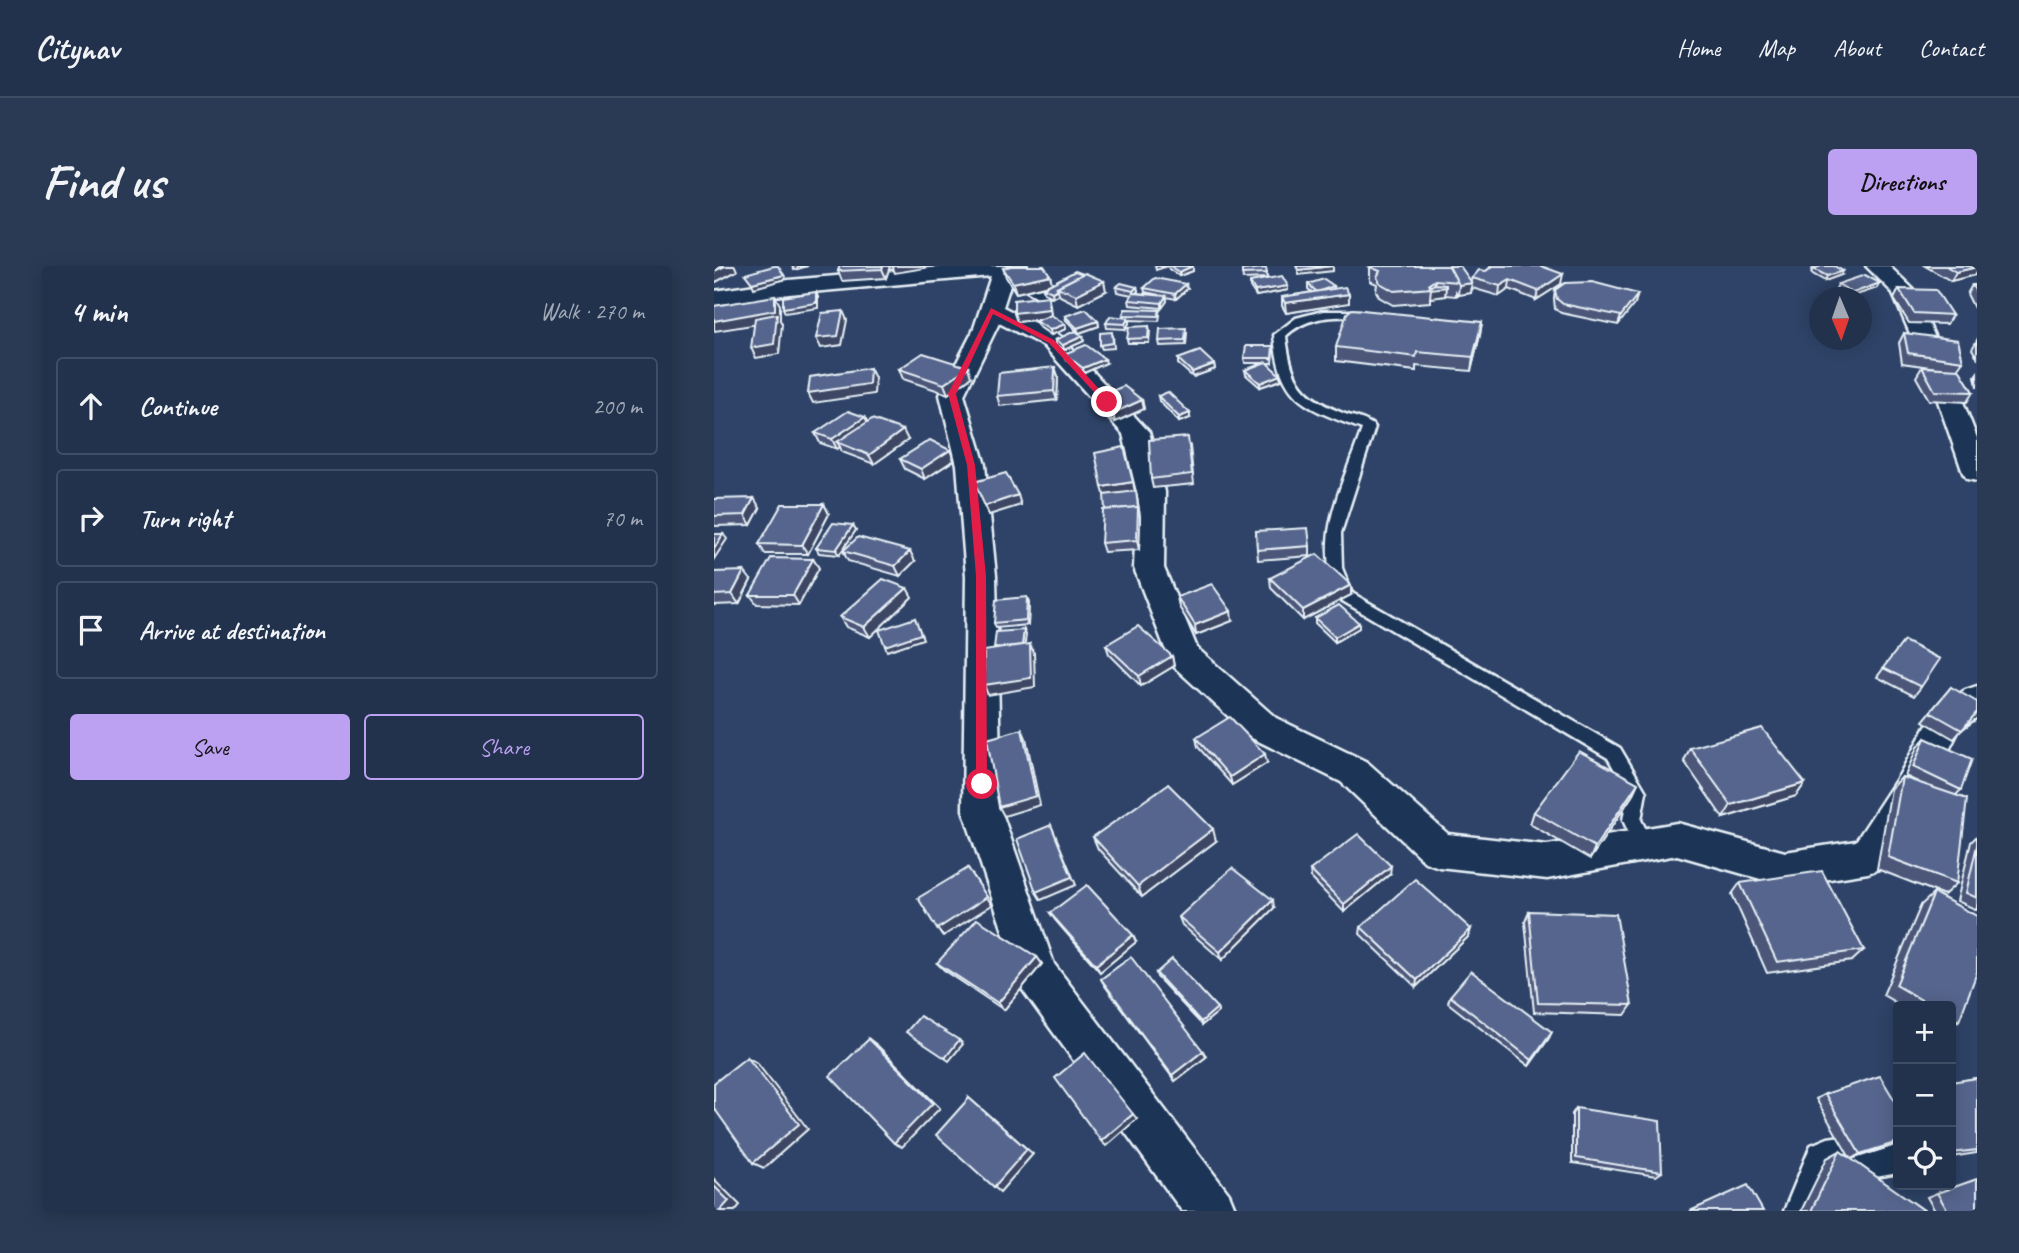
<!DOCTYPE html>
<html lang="en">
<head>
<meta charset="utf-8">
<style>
  :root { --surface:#22324d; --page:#2a3a54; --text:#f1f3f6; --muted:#a2aab6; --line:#3f4d65; --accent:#bca0f2 }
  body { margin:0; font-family:Caveat,sans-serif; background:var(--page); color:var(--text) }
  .controls { position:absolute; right:21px; bottom:21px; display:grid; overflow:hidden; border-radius:7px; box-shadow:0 4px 18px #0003 }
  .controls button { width:63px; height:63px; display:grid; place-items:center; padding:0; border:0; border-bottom:2px solid var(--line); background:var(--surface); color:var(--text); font:35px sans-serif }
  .compass { position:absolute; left:1095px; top:21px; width:63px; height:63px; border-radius:50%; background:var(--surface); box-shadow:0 4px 18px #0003; rotate:178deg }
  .stop { position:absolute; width:21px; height:21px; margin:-16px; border:5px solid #e11d48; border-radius:50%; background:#fff }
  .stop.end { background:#e11d48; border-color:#fff; box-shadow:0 2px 7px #0008 }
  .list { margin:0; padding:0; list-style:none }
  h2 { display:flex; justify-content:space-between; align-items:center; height:91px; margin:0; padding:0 28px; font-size:30px }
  h2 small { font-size:23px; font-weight:400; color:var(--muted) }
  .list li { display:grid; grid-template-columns:46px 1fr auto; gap:21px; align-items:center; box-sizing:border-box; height:98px; margin:0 14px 14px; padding:0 14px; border:2px solid var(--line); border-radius:7px }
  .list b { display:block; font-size:26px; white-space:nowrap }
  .list em { font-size:23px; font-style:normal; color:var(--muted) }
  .actions { display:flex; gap:14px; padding:21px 28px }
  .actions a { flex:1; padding:16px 0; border:2px solid var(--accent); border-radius:7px; text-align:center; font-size:24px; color:var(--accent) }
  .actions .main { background:var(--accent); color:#111 }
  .icon { flex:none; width:38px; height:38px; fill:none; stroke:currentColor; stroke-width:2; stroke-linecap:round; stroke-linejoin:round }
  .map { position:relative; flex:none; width:1263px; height:945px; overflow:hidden; border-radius:7px }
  header { display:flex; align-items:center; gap:42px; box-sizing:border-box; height:98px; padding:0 35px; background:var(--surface); border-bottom:2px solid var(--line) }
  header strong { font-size:33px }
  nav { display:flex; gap:38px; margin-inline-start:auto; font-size:24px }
  .intro { display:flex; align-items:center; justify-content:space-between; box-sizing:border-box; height:168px; padding:0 42px }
  h1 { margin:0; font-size:49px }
  .button { padding:18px 32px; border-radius:7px; background:var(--accent); color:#111; font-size:24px; font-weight:700 }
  main { display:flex; gap:42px; padding:0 42px }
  aside { flex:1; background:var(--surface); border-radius:7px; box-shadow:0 4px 18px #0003 }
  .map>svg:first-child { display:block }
</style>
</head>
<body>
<header>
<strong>Citynav</strong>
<nav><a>Home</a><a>Map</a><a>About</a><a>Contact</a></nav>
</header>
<div class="intro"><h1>Find us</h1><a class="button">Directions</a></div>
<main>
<aside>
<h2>4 min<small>Walk · 270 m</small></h2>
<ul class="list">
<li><svg class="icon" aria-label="ahead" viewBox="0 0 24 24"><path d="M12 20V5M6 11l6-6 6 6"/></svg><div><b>Continue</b></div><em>200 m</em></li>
<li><svg class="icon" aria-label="right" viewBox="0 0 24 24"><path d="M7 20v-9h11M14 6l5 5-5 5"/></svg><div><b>Turn right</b></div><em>70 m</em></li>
<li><svg class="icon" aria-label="arrive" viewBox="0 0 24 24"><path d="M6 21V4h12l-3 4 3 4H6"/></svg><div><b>Arrive at destination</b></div></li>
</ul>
<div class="actions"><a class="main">Save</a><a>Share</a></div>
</aside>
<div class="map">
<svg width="1263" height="945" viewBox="0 0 1263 945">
  <rect width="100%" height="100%" fill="#2e4367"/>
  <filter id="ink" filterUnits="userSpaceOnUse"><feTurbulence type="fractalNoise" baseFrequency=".0143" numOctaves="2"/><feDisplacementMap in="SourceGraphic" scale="14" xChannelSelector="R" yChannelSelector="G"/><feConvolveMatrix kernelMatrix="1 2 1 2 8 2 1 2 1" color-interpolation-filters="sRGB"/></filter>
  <g filter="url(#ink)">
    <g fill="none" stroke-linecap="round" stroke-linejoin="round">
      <defs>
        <path id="service" d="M609,45H646L664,49C656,54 646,51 636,51C612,50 590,53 572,70C577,116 588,131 631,148C641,151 654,154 661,161L627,267L628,302L638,327L906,482L932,526L927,554L940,579L937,585L930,587L923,585L909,554L914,527L894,492L627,334C595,277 629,220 648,163C591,141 566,136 560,69L582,52Z"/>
        <g id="minor">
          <polygon points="240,0 313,0 309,5 340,27 329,34 297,16 289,41 346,70 435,166 451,226 450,302 483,382 562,452 653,496 734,568 833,579 963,557 1071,586 1142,575 1186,508 1220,445 1251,424 1263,420 1263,451 1245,464 1212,530 1168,602 1154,607 1071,620 963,589 833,613 725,601 711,596 627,516 538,472 457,398 420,302 423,226 409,168 330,80 285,57 250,129 271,199 282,310 287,544 340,698 515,928 522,945 468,945 308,723 249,544 252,310 243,199 226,129 259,65 277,10 75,28 0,39 0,25 75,14"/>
          <polygon points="1152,0 1175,0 1199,23 1242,118 1263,172 1263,215 1253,213 1249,207 1218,118 1178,26"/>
          <polygon points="1184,861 1184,907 1129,917 1118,945 1070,945 1097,879 1114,872"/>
        </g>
      </defs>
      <use href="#service" stroke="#e8f1f8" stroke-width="5"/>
      <use href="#minor" stroke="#e8f1f8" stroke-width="5"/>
      <use href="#service" fill="#1d3557" fill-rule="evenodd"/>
      <use href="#minor" fill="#1d3557" fill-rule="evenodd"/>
    </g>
    <g fill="#4b5779" stroke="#e8f1f8" stroke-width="2">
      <polygon points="126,0 176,0 172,12 128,15 124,5"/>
      <polygon points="454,0 478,0 479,5 465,10 455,3"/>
      <polygon points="775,0 827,0 847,18 822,34 795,23 785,30 758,22 757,27 744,29 742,26 742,30 731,29 731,30 716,32 716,36 679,39 665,31 662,25 663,18 656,15 656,1 757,16 758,12 772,5 778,0"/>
      <polygon points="1211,0 1263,0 1261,9 1237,15"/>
      <polygon points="289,2 336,9 338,18 392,25 364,39 346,30 345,28 339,31 330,27 329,22 336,19 302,27 292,11"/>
      <polygon points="552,2 553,12 529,13 528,4"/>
      <polygon points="1099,3 1127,9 1111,15 1097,7"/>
      <polygon points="536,16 574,24 542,30 536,21"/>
      <polygon points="594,18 620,20 620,23 635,28 635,37 572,47 568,40 568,31 598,26 594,23"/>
      <polygon points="1124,18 1163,22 1136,31 1122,23"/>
      <polygon points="1258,19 1263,19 1263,42 1260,42 1253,28"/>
      <polygon points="402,21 423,21 424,25 422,27 445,29 431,26 430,22 473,23 462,33 452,31 453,35 448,42 416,39 415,34 418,29 403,26"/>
      <polygon points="1185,23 1238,49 1233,58 1195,57 1180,33"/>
      <polygon points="841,24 921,37 904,59 847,47 841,43 840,33"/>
      <polygon points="334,30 337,49 351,58 352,63 337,69 324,60 322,55 326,53 303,56"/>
      <polygon points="409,49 446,49 445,55 415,54 415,57 412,63 393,62 392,57 410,51"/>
      <polygon points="351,50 384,55 385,60 365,67 352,54"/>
      <polygon points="768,56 766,69 757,105 702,100 702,105 622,95 622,81"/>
      <polygon points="435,60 436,65 435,77 414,77 413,73"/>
      <polygon points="473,67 472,79 446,80 445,75"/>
      <polygon points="1190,67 1249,95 1244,102 1259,126 1253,136 1215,134 1202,111 1208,101 1223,102 1188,97 1185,77"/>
      <polygon points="399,70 400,82 388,83 386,79"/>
      <polygon points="341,74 370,75 350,84 342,79"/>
      <polygon points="1263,74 1263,91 1258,83"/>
      <polygon points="559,85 558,97 552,97 567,114 546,121 532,109 531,104 551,97 531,97 530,92"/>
      <polygon points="350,88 392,97 370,107 352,93"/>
      <polygon points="464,93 500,98 501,103 479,111 464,98"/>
      <polygon points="341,101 344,111 343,134 286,140 283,130"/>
      <polygon points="185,103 257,111 234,128 189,113"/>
      <polygon points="1263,107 1263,121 1261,110"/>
      <polygon points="444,130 476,152 465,156 445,135"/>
      <polygon points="381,132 428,134 430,143 401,156 384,142"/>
      <polygon points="153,156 194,174 160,198 128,186 126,181 123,183 106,177 101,167"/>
      <polygon points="476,180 480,218 439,222 437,213"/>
      <polygon points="236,184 240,194 211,213 191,203 186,193"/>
      <polygon points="421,225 423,230 426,251 425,284 390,286 387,277"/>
      <polygon points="0,233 46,242 37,259 0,260"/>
      <polygon points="110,238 115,248 94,288 51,288 45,278"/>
      <polygon points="139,259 142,264 125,289 105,287 102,282"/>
      <polygon points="542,265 596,280 596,290 544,294"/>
      <polygon points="129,285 201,295 186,310 134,295"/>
      <polygon points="99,293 105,302 85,339 43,338 36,329"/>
      <polygon points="0,306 37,314 25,338 0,339"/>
      <polygon points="556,312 637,329 589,354 557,322"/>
      <polygon points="198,331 156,371 132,361 126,351"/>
      <polygon points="463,331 518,355 482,369 465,341"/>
      <polygon points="315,336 314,359 282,362 280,357"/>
      <polygon points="601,352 645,357 645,362 621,376 601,357"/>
      <polygon points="1190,375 1207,421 1200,430 1163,411"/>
      <polygon points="392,379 458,390 460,400 427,420 395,388"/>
      <polygon points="1237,421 1263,446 1240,473 1209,455"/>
      <polygon points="482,472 553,497 518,519 484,481"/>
      <polygon points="1211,472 1247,524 1242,529 1243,617 1230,629 1163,603 1177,523 1188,511 1206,517 1191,510 1203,481"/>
      <polygon points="976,482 1091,517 1082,530 1009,552 970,495"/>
      <polygon points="918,530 876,593 816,558 820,546"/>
      <polygon points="1263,570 1263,644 1243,635 1257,576"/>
      <polygon points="379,571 502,575 428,631 384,583"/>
      <polygon points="596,604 676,608 630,646 597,612"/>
      <polygon points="1026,617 1150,684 1138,695 1053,707 1018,628"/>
      <polygon points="1220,627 1245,755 1237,760 1237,740 1188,740 1169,729 1207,639"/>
      <polygon points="560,642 508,694 468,659 465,651"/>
      <polygon points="815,645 918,739 911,749 820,746 811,656"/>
      <polygon points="336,647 422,676 386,706 341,654"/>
      <polygon points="647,661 755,670 702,721 646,668"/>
      <polygon points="323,691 328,698 290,744 230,704 223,697"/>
      <polygon points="442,707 503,742 504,746 488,759 443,711"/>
      <polygon points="387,713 489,785 492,791 461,815 391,720"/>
      <polygon points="736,730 835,772 815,800 734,737"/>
      <polygon points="1263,812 1263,887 1237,891 1237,816"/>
      <polygon points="1111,828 1184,878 1137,893 1211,945 1087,945 1113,892 1126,885 1136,892 1102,833"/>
      <polygon points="862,842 948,906 942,910 858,897 858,848"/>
      <polygon points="1223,927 1263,945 1221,945 1213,931"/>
    </g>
    <g fill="#3d4763" stroke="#e8f1f8" stroke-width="2">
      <polygon points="11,0 21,0 23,5 0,17 0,5"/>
      <polygon points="78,0 94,0 80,4"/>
      <polygon points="169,0 176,0 172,12 168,3"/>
      <polygon points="178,0 211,0 211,2 181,7"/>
      <polygon points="441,0 454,0 442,4"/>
      <polygon points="479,0 479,5 465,10 465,6"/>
      <polygon points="619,0 619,5 584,9 584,4"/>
      <polygon points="1263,1 1263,5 1261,9 1237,15 1242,6"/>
      <polygon points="1129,5 1127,9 1111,15 1113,10"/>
      <polygon points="849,8 847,18 822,34 824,25"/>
      <polygon points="70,9 72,13 40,22 38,17"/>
      <polygon points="336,9 338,18 302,27 299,17"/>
      <polygon points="721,14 720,22 732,21 731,30 716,32 717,22 715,18"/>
      <polygon points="796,14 795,23 785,30 786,20"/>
      <polygon points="390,15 392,25 364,39 362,29"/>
      <polygon points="758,17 757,27 744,29 745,19"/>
      <polygon points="1166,17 1163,22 1136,31 1139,27"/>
      <polygon points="472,18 473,23 462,33 461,28"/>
      <polygon points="574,20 574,24 542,30 541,25"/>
      <polygon points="423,21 424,25 420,29 419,25"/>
      <polygon points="344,23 345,28 339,31 338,26"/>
      <polygon points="102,26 104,31 104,42 71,47 69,42"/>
      <polygon points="635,28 635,37 572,47 571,37"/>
      <polygon points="924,28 921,37 904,59 907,50"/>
      <polygon points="61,30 66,39 66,54 68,58 65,88 42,92 37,82 62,55 1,65 0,63 0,55"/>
      <polygon points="334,30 336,39 337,52 303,56 300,47"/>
      <polygon points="452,30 453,35 448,42 448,37"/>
      <polygon points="129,45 133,54 128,79 107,82 102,72"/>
      <polygon points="414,52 415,57 412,63 411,58"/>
      <polygon points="384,55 385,60 365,67 363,62"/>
      <polygon points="768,56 766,69 757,105 759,91"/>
      <polygon points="351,58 352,63 337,69 336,64"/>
      <polygon points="369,70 370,75 350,84 349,79"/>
      <polygon points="391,93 392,97 370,107 369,102"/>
      <polygon points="500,98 501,103 479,111 478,106"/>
      <polygon points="254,101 257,111 234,128 230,118"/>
      <polygon points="341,101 344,111 343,134 340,125"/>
      <polygon points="156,102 161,112 160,128 99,137 94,127"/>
      <polygon points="566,109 567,114 546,121 546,117"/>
      <polygon points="428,134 430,143 401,156 399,147"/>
      <polygon points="476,147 476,152 465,156 465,151"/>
      <polygon points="151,151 156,161 123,176 126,181 123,183 118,173"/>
      <polygon points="189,164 194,174 160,198 155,189"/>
      <polygon points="236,184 240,194 211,213 207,203"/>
      <polygon points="419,216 421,226 391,231 388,221"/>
      <polygon points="422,225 426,251 425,284 423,274"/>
      <polygon points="304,229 307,239 275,249 271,240"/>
      <polygon points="40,232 46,242 37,259 31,249"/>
      <polygon points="110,238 115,248 94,288 88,279"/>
      <polygon points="139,259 142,264 125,289 122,284"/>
      <polygon points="9,268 13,273 0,293 0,283"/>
      <polygon points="196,285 201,295 186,310 181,300"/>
      <polygon points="99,293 105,302 85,339 79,329"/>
      <polygon points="30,305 37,314 25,338 18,328"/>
      <polygon points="637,319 637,329 589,354 589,344"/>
      <polygon points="193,322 198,331 156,371 150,361"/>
      <polygon points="313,331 315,336 314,359 312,354"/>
      <polygon points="517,345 518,355 482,369 481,359"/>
      <polygon points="201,352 209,373 173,385 171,380"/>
      <polygon points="645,357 645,362 621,376 621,371"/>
      <polygon points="310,364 312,369 310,384 308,379"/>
      <polygon points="316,378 320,387 321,421 274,429 270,419"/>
      <polygon points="458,390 460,400 427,420 425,410"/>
      <polygon points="308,463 312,472 326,539 290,550 285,541"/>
      <polygon points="551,488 553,497 518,519 516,511"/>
      <polygon points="924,517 918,530 876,593 881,581"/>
      <polygon points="1091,517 1082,530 1009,552 1017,539"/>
      <polygon points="337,559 362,619 327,634 322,626"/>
      <polygon points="499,563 502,575 428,631 424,620"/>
      <polygon points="677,600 676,608 630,646 630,638"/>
      <polygon points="254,602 278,639 229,670 223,663"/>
      <polygon points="559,634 560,642 508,694 506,686"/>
      <polygon points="757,663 755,670 702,721 703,714"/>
      <polygon points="419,669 422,676 386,706 382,699"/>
      <polygon points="323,691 328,698 290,744 284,737"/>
      <polygon points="503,742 504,746 488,759 487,756"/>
      <polygon points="838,766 835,772 815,800 818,794"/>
      <polygon points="155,773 163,779 226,842 188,881 180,877"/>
      <polygon points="245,774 249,778 235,795 231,792"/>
      <polygon points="489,785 492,791 461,815 458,809"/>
      <polygon points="33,791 43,797 94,863 50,902 39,897"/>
      <polygon points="255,832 319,888 286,926 280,921"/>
      <polygon points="419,848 423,853 392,880 387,875"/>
      <polygon points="1184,876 1184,878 1137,893 1146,888"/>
      <polygon points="0,913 26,939 21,945 6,945 0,920"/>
    </g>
    <g fill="#57658d" stroke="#e8f1f8" stroke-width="2">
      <polygon points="0,0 11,0 0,5"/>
      <polygon points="60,0 64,0 70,9 38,17 31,8"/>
      <polygon points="126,0 169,0 168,3 124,5"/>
      <polygon points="297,0 330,0 336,9 299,17 289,2"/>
      <polygon points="457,0 479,0 465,6"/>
      <polygon points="582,0 618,0 584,4"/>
      <polygon points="660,0 735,0 744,16 721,14 715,18 717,22 680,25 666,17 663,11 666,5 656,1"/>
      <polygon points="735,0 746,0 758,17 745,19"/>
      <polygon points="779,0 827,0 849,8 824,25 796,14 786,20 758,12 765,4 772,5"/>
      <polygon points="1107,0 1120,0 1129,5 1113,10 1099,3"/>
      <polygon points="1232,0 1263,0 1263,1 1242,6"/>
      <polygon points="552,2 553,7 528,8 528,4"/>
      <polygon points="361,5 369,8 343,21 344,23 338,26 329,22"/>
      <polygon points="371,7 390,15 362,29 343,21"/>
      <polygon points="1151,9 1166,17 1139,27 1124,18"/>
      <polygon points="568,10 574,20 541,25 536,16"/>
      <polygon points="441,12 472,18 461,28 430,22"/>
      <polygon points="610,13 620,20 603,26 594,18"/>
      <polygon points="878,16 924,28 907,50 849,38 843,33 841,24 851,17"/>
      <polygon points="407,17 423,21 419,25 402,21"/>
      <polygon points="720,18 732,19 732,21 717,23 716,21"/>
      <polygon points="1258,19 1263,19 1263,28"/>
      <polygon points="631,21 635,28 571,37 568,31"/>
      <polygon points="1185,23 1222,24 1238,49 1200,47"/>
      <polygon points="102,26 102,37 69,42 69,31"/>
      <polygon points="419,27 452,30 448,37 415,34"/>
      <polygon points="61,30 61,44 0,55 0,40"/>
      <polygon points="334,30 335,43 300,47 300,34"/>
      <polygon points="372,43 384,55 363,62 351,50"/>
      <polygon points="411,43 446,44 444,50 409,49"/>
      <polygon points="638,43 768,56 759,91 703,86 702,91 622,81 633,47"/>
      <polygon points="129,45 124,70 102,72 108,47"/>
      <polygon points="63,48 60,78 37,82 41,52"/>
      <polygon points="337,49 351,58 336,64 322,55"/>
      <polygon points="396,50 414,52 411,58 392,57"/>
      <polygon points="435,60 434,72 413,73 415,61"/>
      <polygon points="472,62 471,74 445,75 446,63"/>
      <polygon points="361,65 369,70 349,79 341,74"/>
      <polygon points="398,66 399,77 386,79 386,67"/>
      <polygon points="1190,67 1244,74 1249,95 1194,87"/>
      <polygon points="372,79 391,93 369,102 350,88"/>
      <polygon points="532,80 559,80 558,92 530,92"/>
      <polygon points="486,85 500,98 478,106 464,93"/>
      <polygon points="209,87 254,101 230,118 185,103"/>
      <polygon points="552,96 566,109 546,117 531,104"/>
      <polygon points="341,101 340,125 283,130 285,107"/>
      <polygon points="1208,101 1245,103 1259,126 1221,125"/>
      <polygon points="156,102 155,118 94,127 96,111"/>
      <polygon points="410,120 428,134 399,147 381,132"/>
      <polygon points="454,126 476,147 465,151 444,130"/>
      <polygon points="134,145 151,151 118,173 101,167"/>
      <polygon points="158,153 189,164 155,189 123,176"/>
      <polygon points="474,171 478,208 437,213 435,174"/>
      <polygon points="216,174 236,184 207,203 186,193"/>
      <polygon points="410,181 419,216 388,221 381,187"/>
      <polygon points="292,207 304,229 271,240 260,216"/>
      <polygon points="422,225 424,241 391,244 390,229"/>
      <polygon points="40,232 31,249 0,250 0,233"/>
      <polygon points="68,238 110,238 88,279 45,278"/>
      <polygon points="424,241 423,274 387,277 389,244"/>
      <polygon points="119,257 139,259 122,284 102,282"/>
      <polygon points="594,262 596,280 543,284 542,265"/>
      <polygon points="0,268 9,268 0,283"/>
      <polygon points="144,271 196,285 181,300 129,285"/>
      <polygon points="603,288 637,319 589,344 556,312"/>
      <polygon points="57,292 99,293 79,329 36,329"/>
      <polygon points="30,305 18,328 0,329 0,306"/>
      <polygon points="169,313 193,322 150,361 126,351"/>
      <polygon points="498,318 517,345 481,359 463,331"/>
      <polygon points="313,331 312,354 280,357 282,334"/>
      <polygon points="625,339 645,357 621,371 601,352"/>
      <polygon points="201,352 207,368 171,380 165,364"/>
      <polygon points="424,360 458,390 425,410 392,379"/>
      <polygon points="310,364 308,379 280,382 282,366"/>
      <polygon points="1190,375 1226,393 1207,421 1169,402"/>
      <polygon points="316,378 317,412 270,419 270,385"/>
      <polygon points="1237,421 1263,436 1263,446 1248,464 1216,446"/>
      <polygon points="516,451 551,488 516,511 482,472"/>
      <polygon points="1048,462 1091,517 1017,539 976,482"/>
      <polygon points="308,463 322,530 285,541 273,473"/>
      <polygon points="1211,472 1258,493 1247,524 1199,501"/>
      <polygon points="865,485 924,517 881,581 820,546"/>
      <polygon points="1188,511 1253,533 1243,617 1174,591"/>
      <polygon points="454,518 499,563 424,620 379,571"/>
      <polygon points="337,559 358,611 322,626 303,573"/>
      <polygon points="644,568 677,600 630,638 596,604"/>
      <polygon points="1263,579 1263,632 1252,627"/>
      <polygon points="254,602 273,631 223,663 204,632"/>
      <polygon points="518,602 559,634 506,686 465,651"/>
      <polygon points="1108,605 1150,684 1063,696 1026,617"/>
      <polygon points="701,613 757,663 703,714 647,661"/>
      <polygon points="373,619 419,669 382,699 336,647"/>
      <polygon points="1220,627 1263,650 1263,706 1245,755 1237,751 1237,740 1218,740 1182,719"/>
      <polygon points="815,645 902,648 918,739 824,737"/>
      <polygon points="263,653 323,691 284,737 223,697"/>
      <polygon points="417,691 489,785 458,809 387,713"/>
      <polygon points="458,693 503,742 487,756 442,707"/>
      <polygon points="757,705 838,766 818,794 736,730"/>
      <polygon points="206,750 245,774 231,792 192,766"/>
      <polygon points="155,773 219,837 180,877 116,810"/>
      <polygon points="371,787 419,848 387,875 341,812"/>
      <polygon points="33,791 85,858 39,897 0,842 0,817"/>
      <polygon points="1166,810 1184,840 1184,876 1146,888 1111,828"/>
      <polygon points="1263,812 1263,884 1237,887 1237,816"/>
      <polygon points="255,832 313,883 280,921 222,869"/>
      <polygon points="862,842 946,855 948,906 862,892"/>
      <polygon points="1126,885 1211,945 1097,945"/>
      <polygon points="1263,913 1263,945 1234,945 1223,927"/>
      <polygon points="1034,919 1049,945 976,945"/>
      <polygon points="0,920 15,935 6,945 0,945"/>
    </g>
  </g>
  <polygon fill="#e11d48" points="277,42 340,74 397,136 391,138 335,77 279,48 242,128 261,199 272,310 273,518 268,523 262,518 262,310 253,199 234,128"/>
</svg>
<div class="controls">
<button>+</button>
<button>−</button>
<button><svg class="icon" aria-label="locate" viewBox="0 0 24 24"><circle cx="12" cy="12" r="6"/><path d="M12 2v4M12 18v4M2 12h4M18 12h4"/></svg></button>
</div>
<svg class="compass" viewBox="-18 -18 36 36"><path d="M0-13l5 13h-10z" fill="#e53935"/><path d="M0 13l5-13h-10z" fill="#a2aab6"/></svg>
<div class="stop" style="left:268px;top:518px"></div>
<div class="stop end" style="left:393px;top:136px"></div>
</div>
</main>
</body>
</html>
